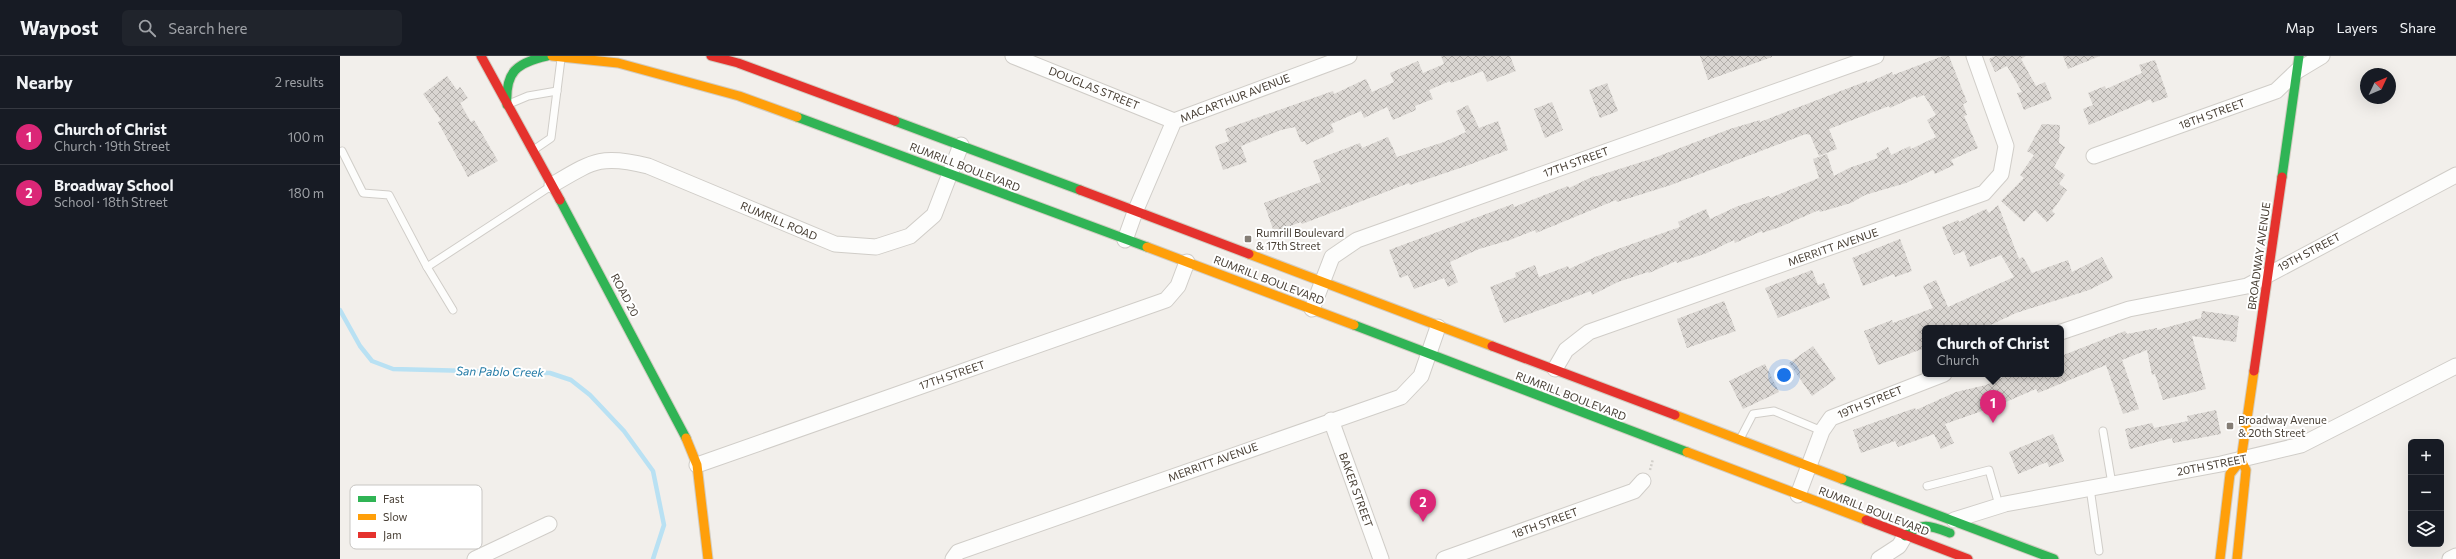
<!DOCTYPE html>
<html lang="en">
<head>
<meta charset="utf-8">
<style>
  :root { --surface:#171b24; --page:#20242c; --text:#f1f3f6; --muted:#9ea1a6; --line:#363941; --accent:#db2777 }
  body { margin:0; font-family:Commissioner,sans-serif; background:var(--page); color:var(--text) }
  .controls { position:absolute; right:12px; bottom:12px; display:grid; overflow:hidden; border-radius:6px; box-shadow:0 4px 16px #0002 }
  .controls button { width:36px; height:36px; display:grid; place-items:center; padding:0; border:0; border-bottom:1px solid var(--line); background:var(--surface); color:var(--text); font:20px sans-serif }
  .compass { position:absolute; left:2020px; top:12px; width:36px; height:36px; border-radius:50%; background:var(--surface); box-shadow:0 4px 16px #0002; rotate:46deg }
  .you { position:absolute; left:1444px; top:319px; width:14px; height:14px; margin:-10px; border:3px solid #fff; border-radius:50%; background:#1a73e8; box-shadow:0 0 0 6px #1a73e833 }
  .badge { display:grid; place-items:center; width:26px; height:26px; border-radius:50%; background:var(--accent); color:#fff; font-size:13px; font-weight:700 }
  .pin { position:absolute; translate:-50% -33px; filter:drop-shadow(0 1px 2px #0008) }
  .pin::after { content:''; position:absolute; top:21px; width:14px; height:12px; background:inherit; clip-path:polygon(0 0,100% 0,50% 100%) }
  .popup { position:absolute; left:1582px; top:269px; width:142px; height:52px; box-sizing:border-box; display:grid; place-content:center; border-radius:6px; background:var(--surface); filter:drop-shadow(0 1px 3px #0005); font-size:13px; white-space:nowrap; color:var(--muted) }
  .popup b { font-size:15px; color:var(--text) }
  .popup::after { content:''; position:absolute; left:50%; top:100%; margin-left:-8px; border:8px solid transparent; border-top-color:var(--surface) }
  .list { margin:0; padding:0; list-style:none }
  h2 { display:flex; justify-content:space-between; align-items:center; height:52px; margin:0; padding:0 16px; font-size:17px }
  h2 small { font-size:13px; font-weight:400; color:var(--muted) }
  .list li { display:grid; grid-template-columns:26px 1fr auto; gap:12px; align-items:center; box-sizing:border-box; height:56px; padding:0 16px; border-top:1px solid var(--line) }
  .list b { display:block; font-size:15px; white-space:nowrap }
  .list p { margin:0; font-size:13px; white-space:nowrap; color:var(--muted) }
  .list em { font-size:13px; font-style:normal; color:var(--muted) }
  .icon { flex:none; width:22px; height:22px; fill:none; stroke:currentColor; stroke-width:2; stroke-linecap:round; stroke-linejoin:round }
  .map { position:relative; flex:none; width:2116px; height:503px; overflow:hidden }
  header { display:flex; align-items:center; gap:24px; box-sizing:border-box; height:56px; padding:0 20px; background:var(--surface); border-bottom:1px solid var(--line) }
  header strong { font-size:19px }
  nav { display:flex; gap:22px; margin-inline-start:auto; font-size:14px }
  .search { width:280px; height:36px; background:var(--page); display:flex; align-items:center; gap:10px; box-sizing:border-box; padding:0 14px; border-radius:6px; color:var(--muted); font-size:15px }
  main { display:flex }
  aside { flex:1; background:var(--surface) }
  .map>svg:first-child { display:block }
</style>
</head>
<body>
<header>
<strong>Waypost</strong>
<div class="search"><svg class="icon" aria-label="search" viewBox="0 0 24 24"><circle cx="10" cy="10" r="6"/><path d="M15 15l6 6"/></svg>Search here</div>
<nav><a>Map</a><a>Layers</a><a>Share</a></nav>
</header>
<main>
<aside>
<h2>Nearby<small>2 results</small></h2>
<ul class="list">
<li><span class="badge">1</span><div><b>Church of Christ</b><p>Church · 19th Street</p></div><em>100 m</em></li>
<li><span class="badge">2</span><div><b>Broadway School</b><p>School · 18th Street</p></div><em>180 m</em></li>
</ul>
</aside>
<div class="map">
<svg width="2116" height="503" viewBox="0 0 2116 503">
  <defs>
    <pattern id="building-cross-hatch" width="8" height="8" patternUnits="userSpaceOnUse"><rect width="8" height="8" fill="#dad6d2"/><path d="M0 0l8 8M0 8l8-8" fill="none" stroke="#b3afab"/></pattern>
  </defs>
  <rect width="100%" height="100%" fill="#f2efeb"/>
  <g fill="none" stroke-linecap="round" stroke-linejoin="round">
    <polyline stroke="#b9e1f3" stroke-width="4.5" points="0,254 20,290 32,305 53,313 210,317 231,324 250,339 284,375 313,415 324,469 313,503"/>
  </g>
  <g fill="url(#building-cross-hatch)">
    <polygon points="1101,0 1170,0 1176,15 1147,26 1143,15 1111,27 1110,25 1089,34 1093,43 1075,50 1076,54 1053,64 1047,51 1024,62 1021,55 991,68 994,76 966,89 965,85 961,86 955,71 941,74 901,90 907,106 883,114 875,90 889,85 885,73 993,35 994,38 1026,23 1032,36 1054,26 1050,17 1078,5 1083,17 1104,8"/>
    <polygon points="1360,0 1432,0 1432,1 1368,24"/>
    <polygon points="1603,0 1609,0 1627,46 1623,48 1627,59 1624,60 1638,92 1611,104 1614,109 1595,118 1593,114 1566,127 1525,139 1511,147 1480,156 1479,154 1440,171 1422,177 1422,175 1395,187 1394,184 1367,197 1337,207 1336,205 1309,217 1308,216 1278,226 1252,239 1251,235 1164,267 1150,231 1176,221 1175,217 1195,209 1199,221 1228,210 1229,213 1255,201 1340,171 1338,166 1366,153 1370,163 1398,150 1429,140 1430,142 1479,122 1473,103 1487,98 1494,120 1509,112 1538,102 1536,98 1548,91 1551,99 1570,90 1571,93 1596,81 1587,64 1596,59 1584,39 1576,42 1576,40 1550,52 1549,50 1489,73 1497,93 1479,100 1470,79 1466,78 1331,129 1277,146 1276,144 1196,177 1195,174 1170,184 1139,193 1110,206 1118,226 1108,231 1104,222 1074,233 1068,219 1060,222 1049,194 1173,148 1174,151 1228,130 1229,132 1254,120 1254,121 1311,103 1390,73 1420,64 1420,66 1527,25 1527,27 1552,16 1553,19"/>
    <polygon points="1655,0 1686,0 1681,3 1696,30 1705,26 1712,43 1684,54 1677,37 1682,36 1667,10 1655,16 1649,3"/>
    <polygon points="1723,0 1760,0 1728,13"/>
    <polygon points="1815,4 1828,41 1812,47 1811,43 1749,69 1743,53 1753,49 1748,37 1765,30 1766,33 1802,17 1799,9"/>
    <polygon points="107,20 117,34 120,31 128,42 120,47 131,66 134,64 158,105 128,121 98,66 101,64 83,38"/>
    <polygon points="1267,27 1278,55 1260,62 1249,34"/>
    <polygon points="1212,46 1223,74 1205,82 1194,53"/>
    <polygon points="1128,49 1139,72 1158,65 1168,94 1126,110 1070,129 1069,127 962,168 961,166 934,176 924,147 981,126 973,105 1020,87 1022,92 1048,81 1057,101 1104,86 1126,76 1116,55"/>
    <polygon points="1702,68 1720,69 1719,87 1725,91 1714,111 1725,119 1719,128 1727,134 1712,155 1715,158 1707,166 1695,154 1684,166 1661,145 1684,122 1680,119 1694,99 1687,95"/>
    <polygon points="1658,149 1679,203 1683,201 1692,217 1728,204 1732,216 1762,201 1773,222 1749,234 1676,257 1644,272 1585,272 1585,292 1538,309 1524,275 1552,264 1553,267 1593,252 1583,230 1596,224 1608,251 1674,221 1661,199 1630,211 1624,195 1614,199 1602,171 1618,164 1619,166 1646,153 1649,157"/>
    <polygon points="1560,183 1572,215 1555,221 1554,218 1523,230 1512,202"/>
    <polygon points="1472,214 1478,229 1484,227 1490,242 1438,262 1425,232"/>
    <polygon points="1384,245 1396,275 1347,292 1337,263"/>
    <polygon points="1862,255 1899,260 1896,286 1852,280 1866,333 1823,344 1815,318 1812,319 1807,294 1782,304 1799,353 1783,358 1766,309 1698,337 1696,333 1659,349 1605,368 1614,387 1601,393 1594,378 1558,391 1555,385 1521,397 1513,374 1575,352 1576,354 1616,336 1646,329 1670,318 1721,318 1721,300 1785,275 1787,278 1817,272 1817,274 1861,262"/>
    <polygon points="1473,290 1496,323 1472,340 1449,307"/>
    <polygon points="1425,308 1439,336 1403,353 1389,325"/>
    <polygon points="1876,354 1881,378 1833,387 1832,382 1790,393 1785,373 1812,367 1814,372 1848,365 1847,360"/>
    <polygon points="1713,378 1724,405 1709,411 1707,406 1678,418 1669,396"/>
  </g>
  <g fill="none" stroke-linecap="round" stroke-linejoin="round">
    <defs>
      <g id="lane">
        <polyline points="169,48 188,40 217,35"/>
        <polyline points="195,93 211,82 221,3"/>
        <polyline points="2,95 23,137 49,139 87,211 211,130"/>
        <polyline points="87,211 113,254"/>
        <polyline points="1763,375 1772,428"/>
        <polyline points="1400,383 1413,358 1434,355 1482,375"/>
        <polyline points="1587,430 1649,414 1659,449"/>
        <polyline points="1750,432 1759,495"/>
      </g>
      <g id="street">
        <polyline points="673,0 834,65"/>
        <polyline points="1754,100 1936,35 1957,15 1982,0"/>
        <path d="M212,129C253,105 261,98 308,110L495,188L536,191L570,180L594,159L621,89"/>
        <polyline points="785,184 795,156 834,65 1009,0"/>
        <polyline points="972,253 992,201 1017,184 1536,0"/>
        <polyline points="1721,276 1789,253 1907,230 2116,119"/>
        <polyline points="1215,313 1226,294 1249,276 1644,137 1661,118 1666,90 1634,0"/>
        <polyline points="991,364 1041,503"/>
        <polyline points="357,409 826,244 838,230 847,206"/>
        <polyline points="1458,439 1482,375 1491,362 1604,318"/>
        <polyline points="1614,464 1665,448 1881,408 1961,389 2116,310"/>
        <polyline points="135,503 209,468"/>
        <polyline points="613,503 618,496 1061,341 1081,320 1098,271"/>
        <polyline points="1104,503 1294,435 1303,425"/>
        <polyline points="1539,503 1559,490 1565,480"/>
        <polyline points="2110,503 2116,500"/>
      </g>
      <g id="fast">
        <path d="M167,49C165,16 176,7 207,0"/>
        <polyline points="457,61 807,191"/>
        <polyline points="555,65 740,134"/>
        <polyline points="1942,121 1959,0"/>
        <polyline points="220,144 346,382"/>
        <polyline points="1014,269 1347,396"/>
        <polyline points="1502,423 1714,503"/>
        <path d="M1565,480C1581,465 1592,470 1610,477"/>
      </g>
      <g id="slow">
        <polyline points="212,0 278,7 399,40 457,61"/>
        <polyline points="807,191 1014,269"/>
        <polyline points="909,198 1152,290"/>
        <polyline points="1335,359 1502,423"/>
        <polyline points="346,382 357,409 368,503"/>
        <polyline points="1347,396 1526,464"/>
        <polyline points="1880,503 1890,418 1901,404 1914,315"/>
        <polyline points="1897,503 1906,414 1901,404"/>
      </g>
      <g id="jam">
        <polyline points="141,0 220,144"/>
        <polyline points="371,0 398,7 555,65"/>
        <polyline points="740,134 909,198"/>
        <polyline points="1152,290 1335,359"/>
        <polyline points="1914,315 1942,121"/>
        <polyline points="1526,464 1628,503"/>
      </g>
    </defs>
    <use href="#lane" stroke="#d0cdc8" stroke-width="9"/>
    <use href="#street" stroke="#d0cdc8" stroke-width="17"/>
    <use href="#fast" stroke="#d2ccc1" stroke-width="11"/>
    <use href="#slow" stroke="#d2ccc1" stroke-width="11"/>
    <use href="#jam" stroke="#d2ccc1" stroke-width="11"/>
    <polyline stroke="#d2cfca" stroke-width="2.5" stroke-dasharray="2 2" stroke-linecap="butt" points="1310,414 1313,403"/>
    <use href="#lane" stroke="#fdfdfc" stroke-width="7"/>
    <use href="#street" stroke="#fdfdfc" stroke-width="15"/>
    <use href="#fast" stroke="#30b455" stroke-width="9"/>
    <use href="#slow" stroke="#ff9f0a" stroke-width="9"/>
    <use href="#jam" stroke="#e5322d" stroke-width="9"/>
  </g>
  <g fill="#847d75" stroke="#fff" stroke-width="1.5">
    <rect x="904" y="179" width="8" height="8" rx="2"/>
    <rect x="1886" y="366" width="8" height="8" rx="2"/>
  </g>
  <g text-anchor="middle" stroke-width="4" stroke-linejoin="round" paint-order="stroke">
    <g font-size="11" fill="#494036" stroke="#fff">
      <text transform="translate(754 32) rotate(22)" y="4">DOUGLAS STREET</text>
      <text transform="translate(895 42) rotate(-21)" y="4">MACARTHUR AVENUE</text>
      <text transform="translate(1872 58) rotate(-20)" y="4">18TH STREET</text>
      <text transform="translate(1236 106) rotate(-20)" y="4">17TH STREET</text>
      <text transform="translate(625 111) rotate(21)" y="4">RUMRILL BOULEVARD</text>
      <text transform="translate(439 165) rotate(23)" y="4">RUMRILL ROAD</text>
      <text transform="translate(1493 191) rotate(-19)" y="4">MERRITT AVENUE</text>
      <text transform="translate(1969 196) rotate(-28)" y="4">19TH STREET</text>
      <text transform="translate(1919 200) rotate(-82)" y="4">BROADWAY AVENUE</text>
      <text transform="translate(929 224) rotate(21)" y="4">RUMRILL BOULEVARD</text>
      <text transform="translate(285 239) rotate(62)" y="4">ROAD 20</text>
      <text transform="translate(612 319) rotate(-19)" y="4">17TH STREET</text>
      <text transform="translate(1231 340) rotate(21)" y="4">RUMRILL BOULEVARD</text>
      <text transform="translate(1530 346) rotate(-22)" y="4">19TH STREET</text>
      <text transform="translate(873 406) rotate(-20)" y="4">MERRITT AVENUE</text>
      <text transform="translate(1872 409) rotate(-11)" y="4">20TH STREET</text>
      <text transform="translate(1016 434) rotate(70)" y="4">BAKER STREET</text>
      <text transform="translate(1534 455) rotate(21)" y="4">RUMRILL BOULEVARD</text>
      <text transform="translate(1205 467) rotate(-20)" y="4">18TH STREET</text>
    </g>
    <g font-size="11" fill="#494036" stroke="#fff" text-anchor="start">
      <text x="916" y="181">Rumrill Boulevard<tspan x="916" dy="13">&amp; 17th Street</tspan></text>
      <text x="1898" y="368">Broadway Avenue<tspan x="1898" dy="13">&amp; 20th Street</tspan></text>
    </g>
    <g font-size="12" font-style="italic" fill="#227aa5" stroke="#fff">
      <text transform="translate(160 316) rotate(1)" y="4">San Pablo Creek</text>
    </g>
  </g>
  <rect x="10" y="429" width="132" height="64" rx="6" fill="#fff" stroke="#c8c6c3" stroke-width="1"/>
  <rect x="18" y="440" width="18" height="6" fill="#30b455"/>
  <rect x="18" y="458" width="18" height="6" fill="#ff9f0a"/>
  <rect x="18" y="476" width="18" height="6" fill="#e5322d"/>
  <g font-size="11" fill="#494036">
    <text x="43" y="447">Fast</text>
    <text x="43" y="465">Slow</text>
    <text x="43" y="483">Jam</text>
  </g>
</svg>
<div class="controls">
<button>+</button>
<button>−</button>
<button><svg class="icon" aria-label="layers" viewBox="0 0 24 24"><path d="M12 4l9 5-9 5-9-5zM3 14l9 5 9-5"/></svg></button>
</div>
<svg class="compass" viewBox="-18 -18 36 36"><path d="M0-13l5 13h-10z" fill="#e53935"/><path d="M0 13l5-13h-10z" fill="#9ea1a6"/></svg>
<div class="you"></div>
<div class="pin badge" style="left:1653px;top:367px">1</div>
<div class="popup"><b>Church of Christ</b>Church</div>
<div class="pin badge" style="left:1083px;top:466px">2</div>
</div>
</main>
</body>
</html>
